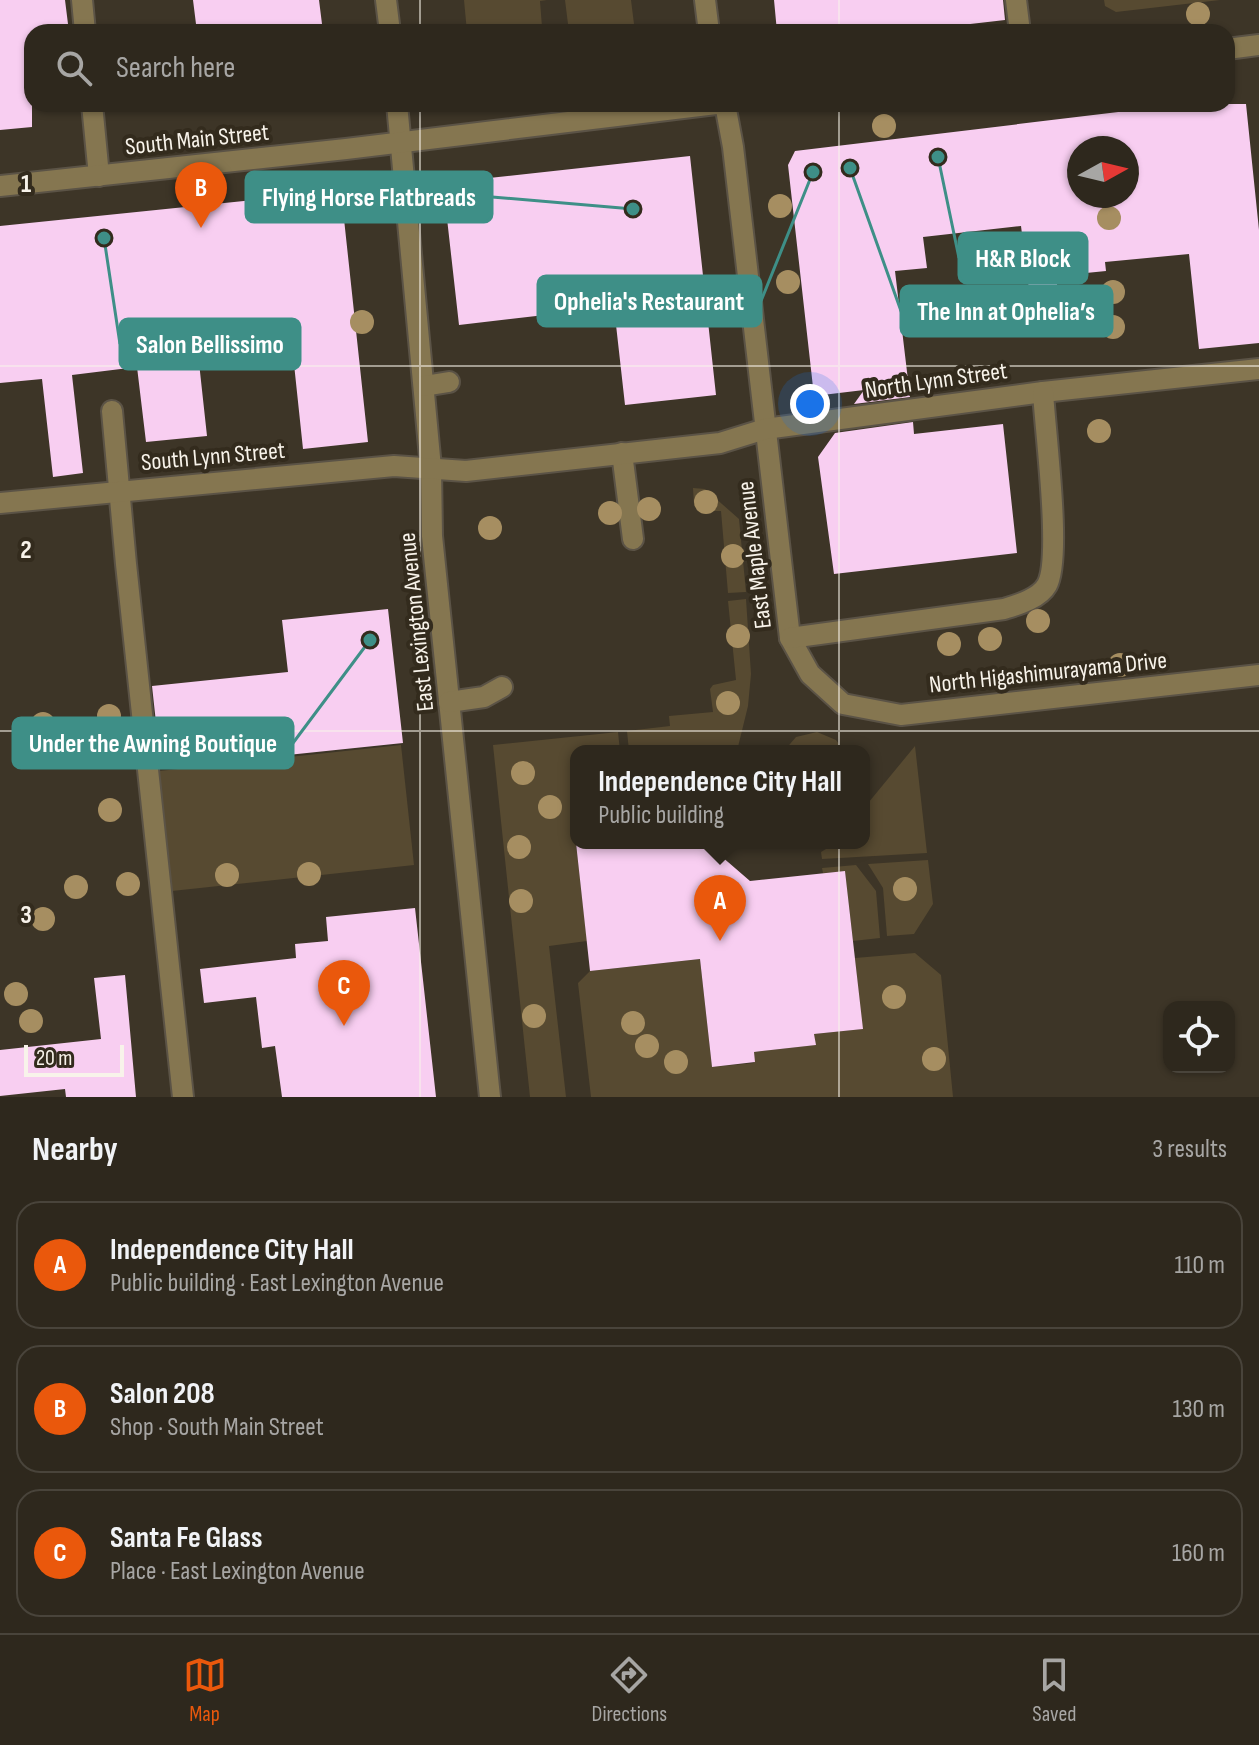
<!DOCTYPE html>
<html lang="en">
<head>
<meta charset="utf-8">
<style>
  :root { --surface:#2e281d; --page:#3a342a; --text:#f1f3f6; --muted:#a7a6a4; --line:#49443b; --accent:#ea580c }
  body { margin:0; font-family:"Sofia Sans Condensed",sans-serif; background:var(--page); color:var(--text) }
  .controls { position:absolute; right:24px; bottom:24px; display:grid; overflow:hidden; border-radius:16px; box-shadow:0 2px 6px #0004 }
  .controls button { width:72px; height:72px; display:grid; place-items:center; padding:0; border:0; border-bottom:2px solid var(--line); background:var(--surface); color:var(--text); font:40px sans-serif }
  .compass { position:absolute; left:1067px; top:136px; width:72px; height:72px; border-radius:50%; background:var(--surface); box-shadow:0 2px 6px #0004; rotate:82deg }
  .scale { position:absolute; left:24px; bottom:20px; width:100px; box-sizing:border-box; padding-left:8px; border:4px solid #f8f3ea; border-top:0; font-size:22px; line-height:28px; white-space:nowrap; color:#f8f3ea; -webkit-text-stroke:6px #332b1d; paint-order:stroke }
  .you { position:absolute; left:810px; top:404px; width:28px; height:28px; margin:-20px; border:6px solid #fff; border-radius:50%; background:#1a73e8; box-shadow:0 0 0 12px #1a73e833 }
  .badge { display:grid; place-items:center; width:52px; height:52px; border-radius:50%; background:var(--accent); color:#fff; font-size:26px; font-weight:700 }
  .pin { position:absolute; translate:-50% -66px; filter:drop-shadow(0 2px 4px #0008) }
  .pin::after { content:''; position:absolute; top:42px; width:28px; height:24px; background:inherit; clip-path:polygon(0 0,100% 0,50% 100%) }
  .popup { position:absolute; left:570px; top:745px; width:300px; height:104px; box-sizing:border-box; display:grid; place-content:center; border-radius:16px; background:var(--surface); filter:drop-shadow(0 2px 6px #0005); font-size:26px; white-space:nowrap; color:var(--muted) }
  .popup b { font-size:30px; color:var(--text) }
  .popup::after { content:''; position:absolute; left:50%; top:100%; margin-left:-16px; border:16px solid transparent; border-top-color:var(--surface) }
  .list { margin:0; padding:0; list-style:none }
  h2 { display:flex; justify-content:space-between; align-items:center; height:104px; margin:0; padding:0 32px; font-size:34px }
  h2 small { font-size:26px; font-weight:400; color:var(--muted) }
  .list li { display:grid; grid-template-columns:52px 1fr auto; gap:24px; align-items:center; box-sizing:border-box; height:128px; margin:0 16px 16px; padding:0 16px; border:2px solid var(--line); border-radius:24px }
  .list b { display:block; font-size:30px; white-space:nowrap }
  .list p { margin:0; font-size:26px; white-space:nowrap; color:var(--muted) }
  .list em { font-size:26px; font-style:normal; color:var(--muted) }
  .icon { flex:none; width:44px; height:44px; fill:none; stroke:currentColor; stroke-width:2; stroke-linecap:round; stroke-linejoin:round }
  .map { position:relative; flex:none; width:1259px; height:1097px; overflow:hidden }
  .search { position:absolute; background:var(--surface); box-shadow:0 2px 6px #0004; left:24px; right:24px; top:24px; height:88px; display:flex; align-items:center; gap:20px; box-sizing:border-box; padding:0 28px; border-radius:24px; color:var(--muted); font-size:30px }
  .sheet { height:536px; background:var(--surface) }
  nav { display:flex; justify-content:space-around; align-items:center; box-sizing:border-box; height:112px; border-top:2px solid var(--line); background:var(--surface); font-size:22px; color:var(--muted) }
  nav a { display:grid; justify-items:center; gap:4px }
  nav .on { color:var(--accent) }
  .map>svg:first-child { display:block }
</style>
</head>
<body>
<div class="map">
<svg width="1259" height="1097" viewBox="0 0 1259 1097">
  <rect width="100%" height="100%" fill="#3d3527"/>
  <g fill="#574a31">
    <polygon points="464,0 547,0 540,1 542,27 551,26 551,32 467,32"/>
    <polygon points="565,0 631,0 635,32 561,32 560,25 568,24"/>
    <polygon points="1104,0 1220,0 1116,12 1105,6"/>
    <polygon points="693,488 705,489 739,519 746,592 728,593 721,511 698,511 694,505"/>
    <polygon points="746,599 751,674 748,706 737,751 629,751 627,731 670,726 669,716 713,712 710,689 713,685 736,680 728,601"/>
    <polygon points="618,732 620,751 576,751 574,826 587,941 549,946 566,1097 530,1097 493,745"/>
    <polygon points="817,732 836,740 844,751 784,751 796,737"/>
    <polygon points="401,745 414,865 172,891 159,771"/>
    <polygon points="915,746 927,853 822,859 821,852 836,843 864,843 864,808"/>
    <polygon points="928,860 933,904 914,934 887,936 883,888 868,864"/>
    <polygon points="856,865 876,891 880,938 853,941 845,872 823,873 822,868"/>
    <polygon points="915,953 941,975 953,1097 591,1097 578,983 590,971 700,959 712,1067 754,1063 754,1052 815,1045 814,1034 862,1029 855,958"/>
  </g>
  <g fill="#f8cef1" fill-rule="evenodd">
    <polygon points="0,0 65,0 69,32 32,32 32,127 0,130"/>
    <polygon points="193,0 319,0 323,32 197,32"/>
    <polygon points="774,0 1003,0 1005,20 901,32 777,32"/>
    <path d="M1185,104H1246L1259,230V343L1199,349L1189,254L1105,262L1106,271L1056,276L1061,318L1033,321L1021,226L923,237L927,268L895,271L910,397L854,404L864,390L814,396L788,165L795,151ZM1079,148H1127V196H1079Z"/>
    <polygon points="690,156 716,395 625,405 614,307 459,325 443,183"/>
    <polygon points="341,191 368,442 303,449 294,364 287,364 284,326 196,335 207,436 146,442 137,367 72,375 83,473 53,477 42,379 0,383 0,226"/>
    <polygon points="913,422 914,434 1003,424 1017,553 834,574 818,457 835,433"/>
    <polygon points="388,609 403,743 161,768 152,686 288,672 282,620"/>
    <polygon points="576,843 706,843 750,881 845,871 863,1029 814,1034 816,1045 754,1052 755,1062 712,1067 700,959 590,971"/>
    <polygon points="415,908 436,1097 282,1097 275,1046 262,1048 256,997 204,1003 200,969 296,958 295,944 328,941 326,917"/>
    <polygon points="125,975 136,1097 66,1097 65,1089 0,1096 0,1050 101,1039 94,978"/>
  </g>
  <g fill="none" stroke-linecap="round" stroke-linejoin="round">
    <defs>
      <g id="minor">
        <polyline points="82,0 85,32"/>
        <polyline points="386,0 390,32"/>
        <polyline points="705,0 709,32"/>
        <polyline points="1016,0 1020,32"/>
        <polyline points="1227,49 1259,45"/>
        <polyline points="92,104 99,176"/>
        <polyline points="397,104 431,468 432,536 490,1097"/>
        <polyline points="725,104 733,147 790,638 810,674 843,704 901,715 1259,675"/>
        <polyline points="0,186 346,149 716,104"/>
        <polyline points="424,386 449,382"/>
        <polyline points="112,411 126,564 183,1097"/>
        <polyline points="622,453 633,539"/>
        <polyline points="0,503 394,466 466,471 720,443 765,429 1043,392 1259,369"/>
        <path d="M790,638L1004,609C1017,605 1039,599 1047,585C1062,558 1045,430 1043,392"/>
        <polyline points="449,702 484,697 502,687"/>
      </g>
    </defs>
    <use href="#minor" stroke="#5b5346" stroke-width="24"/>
    <use href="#minor" stroke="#857650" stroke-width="20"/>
  </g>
  <g fill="#a68e61">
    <circle cx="1198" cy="14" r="12"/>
    <circle cx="884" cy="126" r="12"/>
    <circle cx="780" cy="206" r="12"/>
    <circle cx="1109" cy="218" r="12"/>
    <circle cx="788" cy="282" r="12"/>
    <circle cx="1113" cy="292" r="12"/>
    <circle cx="362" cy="322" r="12"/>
    <circle cx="1113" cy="327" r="12"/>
    <circle cx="1099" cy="431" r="12"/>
    <circle cx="706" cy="502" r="12"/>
    <circle cx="649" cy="509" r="12"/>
    <circle cx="610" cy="513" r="12"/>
    <circle cx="490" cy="528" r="12"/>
    <circle cx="733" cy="556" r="12"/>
    <circle cx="1038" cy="621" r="12"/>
    <circle cx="738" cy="636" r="12"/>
    <circle cx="990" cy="639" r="12"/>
    <circle cx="949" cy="644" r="12"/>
    <circle cx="1120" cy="665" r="12"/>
    <circle cx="728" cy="703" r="12"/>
    <circle cx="109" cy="716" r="12"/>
    <circle cx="43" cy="724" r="12"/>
    <circle cx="523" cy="773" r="12"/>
    <circle cx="550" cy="807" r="12"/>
    <circle cx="110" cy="810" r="12"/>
    <circle cx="519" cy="847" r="12"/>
    <circle cx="309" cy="874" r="12"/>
    <circle cx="227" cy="875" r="12"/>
    <circle cx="128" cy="884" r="12"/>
    <circle cx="76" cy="887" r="12"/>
    <circle cx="905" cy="889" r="12"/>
    <circle cx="521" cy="901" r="12"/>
    <circle cx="43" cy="919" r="12"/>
    <circle cx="16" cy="994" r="12"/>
    <circle cx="894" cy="997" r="12"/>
    <circle cx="534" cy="1016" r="12"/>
    <circle cx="31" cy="1021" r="12"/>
    <circle cx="633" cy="1023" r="12"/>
    <circle cx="647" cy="1046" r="12"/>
    <circle cx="934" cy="1059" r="12"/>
    <circle cx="676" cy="1062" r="12"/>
  </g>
  <path fill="none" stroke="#f8f3ea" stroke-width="2" stroke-opacity="0.55" d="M420,0V32M839,0V32M420,104V1097M839,104V1097M0,366H1259M0,731H1259"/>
  <g text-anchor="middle" stroke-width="8" stroke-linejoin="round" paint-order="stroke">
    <g font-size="24" fill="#f8f3ea" stroke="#332b1d">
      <text transform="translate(197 139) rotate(-6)" y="8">South Main Street</text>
      <text transform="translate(936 380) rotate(-8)" y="8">North Lynn Street</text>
      <text transform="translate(213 456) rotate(-5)" y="8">South Lynn Street</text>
      <text transform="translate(754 555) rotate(-97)" y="8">East Maple Avenue</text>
      <text transform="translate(416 622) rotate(-96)" y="8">East Lexington Avenue</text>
      <text transform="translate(1048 672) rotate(-6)" y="8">North Higashimurayama Drive</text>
    </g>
  </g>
  <g font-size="26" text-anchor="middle" font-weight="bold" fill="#f8f3ea" stroke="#332b1d" stroke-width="8" stroke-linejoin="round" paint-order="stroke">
    <text x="26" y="192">1</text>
    <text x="26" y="558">2</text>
    <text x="26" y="923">3</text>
  </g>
  <path fill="none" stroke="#3e8f87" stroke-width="3" d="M633 209L492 197M938 157L959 258M813 172L761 301M850 168L901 311M104 238L120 344M370 640L293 743"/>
  <g fill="#3e8f87" stroke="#332b1d" stroke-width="3">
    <circle cx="633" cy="209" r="8"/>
    <circle cx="938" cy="157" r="8"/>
    <circle cx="813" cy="172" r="8"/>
    <circle cx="850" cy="168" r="8"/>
    <circle cx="104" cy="238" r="8"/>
    <circle cx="370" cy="640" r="8"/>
  </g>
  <g fill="#3e8f87" stroke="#3e8f87" stroke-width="3">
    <rect x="246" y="172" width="246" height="50" rx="8"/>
    <rect x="959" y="233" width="128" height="50" rx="8"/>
    <rect x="538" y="276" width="223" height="50" rx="8"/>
    <rect x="901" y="286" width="211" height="50" rx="8"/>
    <rect x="120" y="319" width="180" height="50" rx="8"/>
    <rect x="13" y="718" width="280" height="50" rx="8"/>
  </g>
  <g font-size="26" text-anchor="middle" font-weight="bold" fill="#fff">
    <text x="369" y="206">Flying Horse Flatbreads</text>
    <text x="1023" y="267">H&amp;R Block</text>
    <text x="649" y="310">Ophelia's Restaurant</text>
    <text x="1006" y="320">The Inn at Ophelia’s</text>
    <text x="210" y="353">Salon Bellissimo</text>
    <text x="153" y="752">Under the Awning Boutique</text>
  </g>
</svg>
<div class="controls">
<button><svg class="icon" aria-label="locate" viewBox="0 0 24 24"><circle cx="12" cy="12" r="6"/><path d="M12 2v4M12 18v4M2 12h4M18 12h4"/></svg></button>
</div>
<svg class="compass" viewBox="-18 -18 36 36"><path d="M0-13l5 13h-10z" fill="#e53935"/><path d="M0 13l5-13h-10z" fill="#a7a6a4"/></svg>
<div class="scale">20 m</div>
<div class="you"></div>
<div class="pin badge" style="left:720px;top:941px">A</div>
<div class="popup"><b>Independence City Hall</b>Public building</div>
<div class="pin badge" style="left:201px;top:228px">B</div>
<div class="pin badge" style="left:344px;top:1026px">C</div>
<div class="search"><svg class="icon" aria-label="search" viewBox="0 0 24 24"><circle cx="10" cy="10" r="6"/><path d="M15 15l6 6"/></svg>Search here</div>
</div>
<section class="sheet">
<h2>Nearby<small>3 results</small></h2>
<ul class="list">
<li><span class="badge">A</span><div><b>Independence City Hall</b><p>Public building · East Lexington Avenue</p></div><em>110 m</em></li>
<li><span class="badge">B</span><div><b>Salon 208</b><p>Shop · South Main Street</p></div><em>130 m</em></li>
<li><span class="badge">C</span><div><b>Santa Fe Glass</b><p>Place · East Lexington Avenue</p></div><em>160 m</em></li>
</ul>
</section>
<nav>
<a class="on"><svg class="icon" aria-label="map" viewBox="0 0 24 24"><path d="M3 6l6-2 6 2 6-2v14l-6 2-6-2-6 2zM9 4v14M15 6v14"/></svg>Map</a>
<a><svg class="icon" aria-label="directions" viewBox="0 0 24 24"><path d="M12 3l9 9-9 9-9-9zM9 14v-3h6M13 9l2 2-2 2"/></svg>Directions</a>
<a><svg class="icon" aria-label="saved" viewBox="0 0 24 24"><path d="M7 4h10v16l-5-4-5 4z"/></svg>Saved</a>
</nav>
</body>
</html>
